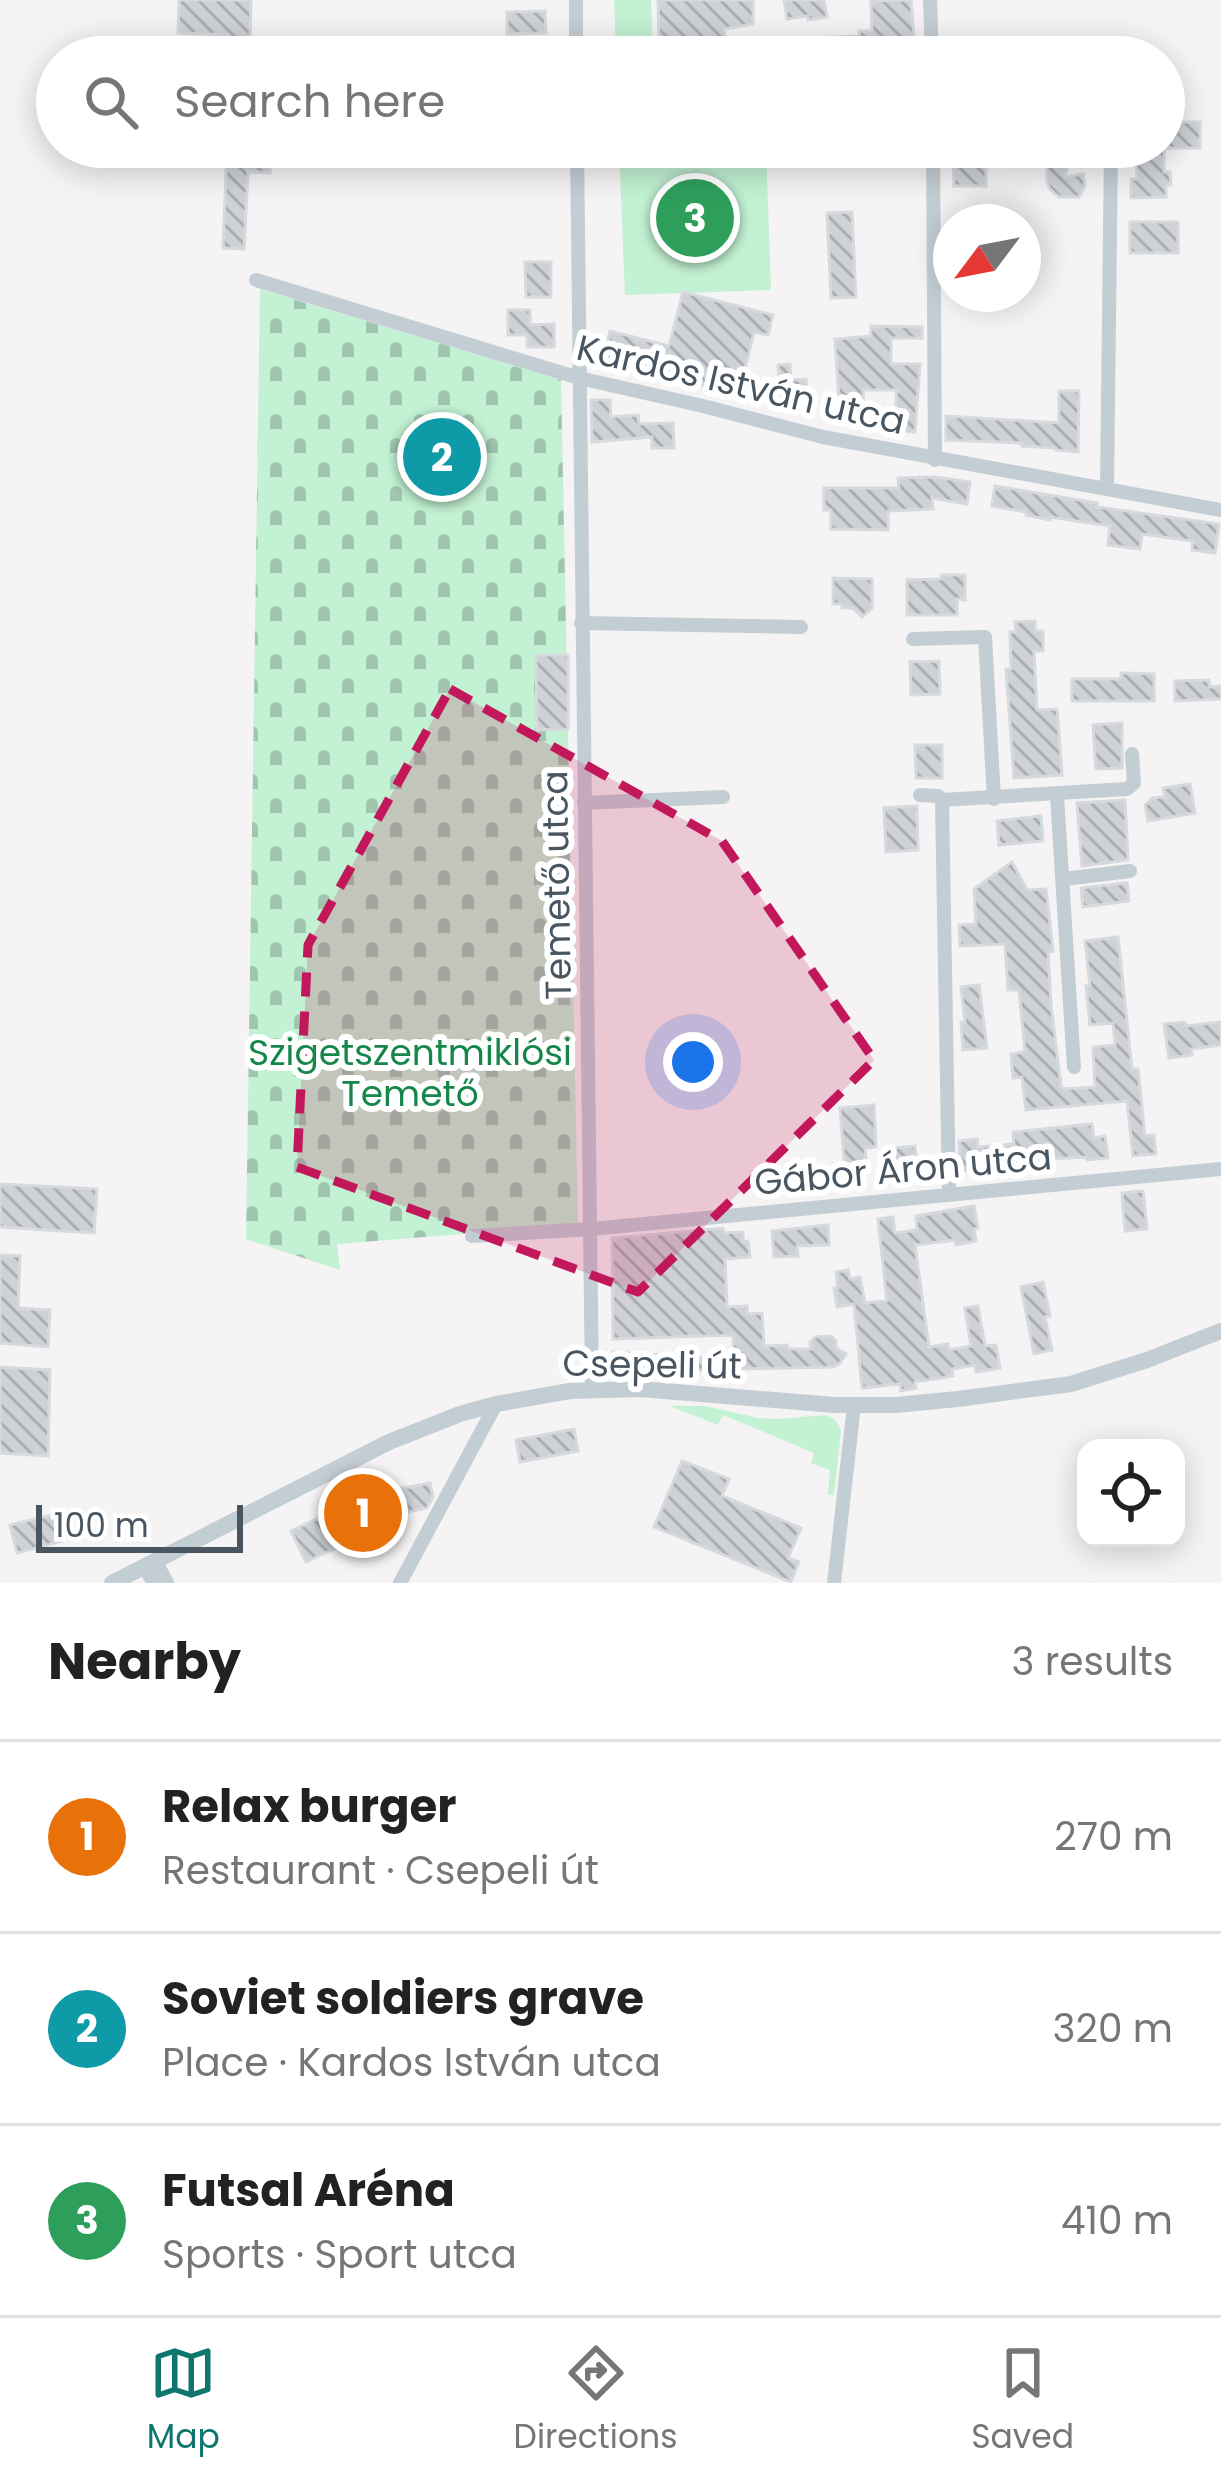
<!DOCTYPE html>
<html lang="en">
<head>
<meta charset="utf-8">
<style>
  :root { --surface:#fff; --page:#f2f2f2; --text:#222; --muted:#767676; --line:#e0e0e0; --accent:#0f766e }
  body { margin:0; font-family:Poppins,sans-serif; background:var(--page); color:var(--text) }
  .controls { position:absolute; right:36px; bottom:36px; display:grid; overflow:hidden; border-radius:24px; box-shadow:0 6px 30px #0003 }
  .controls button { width:108px; height:108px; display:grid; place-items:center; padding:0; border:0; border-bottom:3px solid var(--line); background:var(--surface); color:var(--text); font:60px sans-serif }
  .compass { position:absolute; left:933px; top:204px; width:108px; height:108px; border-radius:50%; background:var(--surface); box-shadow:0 6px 30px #0003; rotate:238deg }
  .scale { position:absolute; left:36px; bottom:30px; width:207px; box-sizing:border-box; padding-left:12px; border:6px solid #495661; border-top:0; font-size:33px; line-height:42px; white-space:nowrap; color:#495661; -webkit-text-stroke:9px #fff; paint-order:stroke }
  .you { position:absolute; left:693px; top:1062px; width:42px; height:42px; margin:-30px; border:9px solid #fff; border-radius:50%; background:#1a73e8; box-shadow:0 0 0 18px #1a73e833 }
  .badge { display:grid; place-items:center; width:78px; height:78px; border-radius:50%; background:var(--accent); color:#fff; font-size:39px; font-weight:700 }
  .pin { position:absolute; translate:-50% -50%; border:6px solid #fff; box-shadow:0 3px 12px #0006 }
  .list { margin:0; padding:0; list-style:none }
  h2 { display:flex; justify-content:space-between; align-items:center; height:156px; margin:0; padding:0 48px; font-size:51px }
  h2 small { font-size:39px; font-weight:400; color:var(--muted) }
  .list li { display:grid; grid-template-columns:78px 1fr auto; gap:36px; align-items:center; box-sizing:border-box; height:192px; padding:0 48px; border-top:3px solid var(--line) }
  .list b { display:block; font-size:45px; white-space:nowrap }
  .list p { margin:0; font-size:39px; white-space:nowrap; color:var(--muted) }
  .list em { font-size:39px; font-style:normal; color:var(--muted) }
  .icon { flex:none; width:66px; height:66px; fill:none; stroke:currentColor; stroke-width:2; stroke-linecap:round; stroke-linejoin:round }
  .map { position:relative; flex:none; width:1221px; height:1583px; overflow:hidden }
  .search { position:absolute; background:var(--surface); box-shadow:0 6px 30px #0003; left:36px; right:36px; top:36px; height:132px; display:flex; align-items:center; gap:30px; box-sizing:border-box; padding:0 42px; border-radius:66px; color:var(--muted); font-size:45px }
  .sheet { height:732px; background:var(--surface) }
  nav { display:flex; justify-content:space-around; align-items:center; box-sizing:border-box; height:168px; border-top:3px solid var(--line); background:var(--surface); font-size:33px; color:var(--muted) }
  nav a { display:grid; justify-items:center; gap:6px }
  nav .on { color:var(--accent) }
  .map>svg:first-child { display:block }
</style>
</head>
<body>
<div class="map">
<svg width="1221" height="1583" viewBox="0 0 1221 1583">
  <defs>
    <pattern id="cemetery-stones" width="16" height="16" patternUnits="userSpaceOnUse" patternTransform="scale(3)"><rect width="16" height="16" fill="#c2f1d3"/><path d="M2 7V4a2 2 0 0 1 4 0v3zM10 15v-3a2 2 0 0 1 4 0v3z" fill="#a0c6af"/></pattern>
    <pattern id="building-back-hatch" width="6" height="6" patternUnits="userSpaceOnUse" patternTransform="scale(3)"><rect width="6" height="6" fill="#ced2d7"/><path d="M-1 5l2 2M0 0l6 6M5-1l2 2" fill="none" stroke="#a9adb2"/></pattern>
  </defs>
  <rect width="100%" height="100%" fill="#f5f3f3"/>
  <g fill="#c2f1d3">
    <polygon points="614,0 651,0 653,47 616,49"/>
    <polygon points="619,147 766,147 771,290 625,295"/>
    <polygon points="670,1406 705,1406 758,1418 779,1419 825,1415 835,1419 841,1431 834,1495 828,1494 830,1470 811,1463 814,1453 723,1415 718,1425"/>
  </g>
  <polygon fill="url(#cemetery-stones)" points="260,289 561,380 578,1225 337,1244 340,1270 246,1239"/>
  <g fill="url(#building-back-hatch)" stroke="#d6d9de" stroke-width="3">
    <polygon points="179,0 251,0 250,49 227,49 228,35 178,33"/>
    <polygon points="658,0 753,0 753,24 724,29 726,47 659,47"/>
    <polygon points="784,0 824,0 827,17 808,20 808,16 787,19"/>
    <polygon points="911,0 915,48 857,51 806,50 806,57 788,57 787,39 859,36 859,31 872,31 871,1"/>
    <polygon points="545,11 546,33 507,34 507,12"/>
    <polygon points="1164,79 1175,80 1175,122 1200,122 1200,148 1164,148"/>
    <polygon points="227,147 271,147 270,173 248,172 244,249 223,248"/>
    <polygon points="1136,147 1164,147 1164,172 1170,172 1171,185 1166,185 1166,197 1131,198 1131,179 1137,179"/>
    <polygon points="1060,157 1069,159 1065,177 1083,174 1085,186 1079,197 1059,197 1050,189 1047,182 1047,164"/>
    <polygon points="953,161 986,161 986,186 954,186"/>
    <polygon points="852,212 856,297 831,298 827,213"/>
    <rect x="1130" y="222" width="48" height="31"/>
    <polygon points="525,262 551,262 551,297 526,297"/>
    <polygon points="683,292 773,315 768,335 754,332 739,395 603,361 610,331 669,346"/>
    <polygon points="508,310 530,310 530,325 554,324 554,347 527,347 527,335 508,335"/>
    <polygon points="871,326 922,327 922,338 891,338 891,364 920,364 915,432 894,430 897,390 863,390 864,413 840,415 835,339 871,336"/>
    <polygon points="790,364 791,380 806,379 808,404 781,406 778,365"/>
    <polygon points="1059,391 1079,391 1078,452 1056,450 1056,448 1022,446 1022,443 946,440 946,416 1059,423"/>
    <polygon points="591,400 610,400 611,417 638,415 639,424 673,423 674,448 652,448 652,437 592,442"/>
    <polygon points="935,477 970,482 967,504 932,498 933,509 888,511 888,530 831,529 831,510 824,510 824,488 899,488 898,478"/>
    <polygon points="995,486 1097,503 1097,507 1219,524 1215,553 1192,550 1193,541 1142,534 1140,549 1108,545 1110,526 1050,517 1050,520 1026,515 1026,512 992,506"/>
    <polygon points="941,575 965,575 965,600 957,599 957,615 907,615 907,580 941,579"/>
    <polygon points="833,578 872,579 872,608 862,617 853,608 842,608 842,604 833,604"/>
    <polygon points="1035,621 1035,631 1043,631 1043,651 1034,651 1037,710 1057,709 1062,775 1014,778 1006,669 1011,669 1010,632 1016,632 1015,622"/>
    <polygon points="536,655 568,655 568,729 537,730"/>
    <polygon points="939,661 940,694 911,695 910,662"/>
    <polygon points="1121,673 1154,674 1154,701 1072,701 1072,679 1121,679"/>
    <polygon points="1209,680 1209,687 1221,686 1221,699 1175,701 1175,681"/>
    <polygon points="1122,723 1122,768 1096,769 1093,725"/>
    <polygon points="915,745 942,745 942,778 916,778"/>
    <polygon points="1190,784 1195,813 1148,821 1145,805 1153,798 1165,797 1163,788"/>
    <polygon points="1125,800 1128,860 1082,866 1077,803"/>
    <polygon points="917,806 918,850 886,852 884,808"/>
    <polygon points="1041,816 1043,841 999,845 997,821"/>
    <polygon points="1012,862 1027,890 1046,889 1053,951 1048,952 1051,1004 1061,1087 1065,1089 1095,1087 1093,1047 1115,1045 1113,1023 1090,1025 1086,986 1090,986 1085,941 1118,937 1132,1069 1138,1069 1145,1136 1154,1135 1156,1154 1133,1156 1127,1101 1026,1110 1022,1077 1013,1078 1011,1054 1025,1052 1019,990 1008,990 1005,944 960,946 959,925 976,924 974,889"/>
    <polygon points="1127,883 1129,901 1083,907 1081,888"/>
    <polygon points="979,985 987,1048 963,1050 961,1022 965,1022 961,987"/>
    <polygon points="1185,1022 1186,1026 1221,1022 1221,1045 1191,1049 1192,1055 1169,1058 1164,1024"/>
    <polygon points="874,1105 876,1147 865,1148 867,1171 845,1173 840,1108"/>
    <polygon points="1092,1124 1094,1138 1105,1136 1108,1158 1087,1160 1086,1157 1049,1159 960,1171 959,1141 977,1139 978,1147 1014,1144 1013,1132"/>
    <polygon points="915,1146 918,1178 894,1180 892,1148"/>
    <polygon points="0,1184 97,1189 94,1233 0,1227"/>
    <polygon points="1143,1191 1147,1229 1125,1231 1122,1193"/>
    <polygon points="974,1206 978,1228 974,1229 976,1241 956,1245 955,1240 915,1245 929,1347 948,1344 949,1350 971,1346 965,1308 978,1306 985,1346 996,1345 1000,1368 976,1372 975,1365 952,1369 953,1376 915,1382 916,1388 901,1391 900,1384 862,1388 854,1304 837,1307 834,1288 838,1288 836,1272 848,1270 850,1279 860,1277 865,1303 887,1301 878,1219 893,1217 895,1233 917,1230 916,1216"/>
    <polygon points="828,1225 829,1245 797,1246 798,1256 774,1257 772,1231"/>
    <polygon points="723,1228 724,1233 743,1232 743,1242 748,1241 750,1257 725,1259 727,1307 747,1306 747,1314 762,1313 764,1346 787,1345 787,1349 811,1349 810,1342 815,1337 831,1336 836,1341 836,1348 846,1354 840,1363 833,1367 734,1369 733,1335 613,1339 612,1238"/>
    <polygon points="0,1255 20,1256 18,1308 50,1310 48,1347 0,1343"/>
    <polygon points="1043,1282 1050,1316 1045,1317 1052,1350 1034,1354 1021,1287"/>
    <polygon points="613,1352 705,1358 705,1371 649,1367 613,1367"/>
    <polygon points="0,1367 50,1370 48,1456 0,1453"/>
    <polygon points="574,1429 578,1451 520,1462 516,1440"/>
    <polygon points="682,1461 729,1479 722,1496 801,1528 788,1558 799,1562 791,1582 654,1527"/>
    <polygon points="430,1483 433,1497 427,1508 372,1519 374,1526 354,1531 357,1538 306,1562 291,1531 342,1507 343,1510 385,1500 383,1492"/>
    <polygon points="56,1514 63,1541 17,1553 10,1525"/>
  </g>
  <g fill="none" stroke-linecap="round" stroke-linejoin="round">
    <g stroke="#c3cdd4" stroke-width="14">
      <polyline points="576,0 576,57"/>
      <polyline points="930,0 932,57"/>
      <polyline points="577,147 592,1390"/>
      <polyline points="933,147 935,460"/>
      <polyline points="256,280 579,378 703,406 823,437 1221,510"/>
      <polyline points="1107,488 1111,147"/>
      <polyline points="581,623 801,627"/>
      <polyline points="913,639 985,637 994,799"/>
      <polyline points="920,795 938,796 942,800 1127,789 1134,783 1132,754"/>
      <polyline points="1057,795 1074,1067"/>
      <polyline points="942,800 949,1194"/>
      <polyline points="584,803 723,797"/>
      <polyline points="1064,879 1130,871"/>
      <polyline points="472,1236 591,1229 1221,1169"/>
      <polyline points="155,1560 167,1583"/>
      <polyline points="144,1566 154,1583"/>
      <polyline points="400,1583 496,1404"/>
      <polyline points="834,1583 854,1405"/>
    </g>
    <polyline stroke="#c3cdd4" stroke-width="16" points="112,1583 389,1442 460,1414 496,1404 570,1391 640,1389 835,1405 895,1405 958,1399 1071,1384 1147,1360 1221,1331"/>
  </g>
  <path fill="#c2185b" fill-opacity="0.2" stroke="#c2185b" stroke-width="9" stroke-dasharray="24 15" stroke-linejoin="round" d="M450,689L722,841L874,1060L638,1292L297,1167L308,945Z"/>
  <g text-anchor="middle" stroke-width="12" stroke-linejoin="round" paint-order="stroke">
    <g font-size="36" fill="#495661" stroke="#fff">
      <text transform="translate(741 384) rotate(13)" y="13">Kardos István utca</text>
      <text transform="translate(556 885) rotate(-91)" y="13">Temető utca</text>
      <text transform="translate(903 1169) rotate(-5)" y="13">Gábor Áron utca</text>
      <text transform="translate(652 1364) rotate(1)" y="13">Csepeli út</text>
    </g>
    <g font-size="36" fill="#16874b" stroke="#fff">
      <text x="410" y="1065">Szigetszentmiklósi<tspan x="410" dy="41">Temető</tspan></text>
    </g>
  </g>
</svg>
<div class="controls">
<button><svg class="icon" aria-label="locate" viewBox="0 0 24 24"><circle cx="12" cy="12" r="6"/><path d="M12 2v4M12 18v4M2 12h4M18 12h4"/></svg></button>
</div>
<svg class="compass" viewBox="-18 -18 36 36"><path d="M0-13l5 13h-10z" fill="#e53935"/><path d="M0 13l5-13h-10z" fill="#767676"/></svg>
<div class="scale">100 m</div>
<div class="you"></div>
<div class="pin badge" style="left:363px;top:1513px;background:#e8710a">1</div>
<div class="pin badge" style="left:442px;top:457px;background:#0f9aa8">2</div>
<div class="pin badge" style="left:695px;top:218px;background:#2e9e5b">3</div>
<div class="search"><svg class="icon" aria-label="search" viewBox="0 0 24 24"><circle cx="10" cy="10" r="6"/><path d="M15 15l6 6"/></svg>Search here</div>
</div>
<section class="sheet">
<h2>Nearby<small>3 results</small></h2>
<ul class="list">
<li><span class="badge" style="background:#e8710a">1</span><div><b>Relax burger</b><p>Restaurant · Csepeli út</p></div><em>270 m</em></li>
<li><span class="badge" style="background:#0f9aa8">2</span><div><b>Soviet soldiers grave</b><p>Place · Kardos István utca</p></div><em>320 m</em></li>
<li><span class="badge" style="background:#2e9e5b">3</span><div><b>Futsal Aréna</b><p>Sports · Sport utca</p></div><em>410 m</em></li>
</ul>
</section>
<nav>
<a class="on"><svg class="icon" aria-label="map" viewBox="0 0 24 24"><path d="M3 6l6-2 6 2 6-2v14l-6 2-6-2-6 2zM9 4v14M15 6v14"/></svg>Map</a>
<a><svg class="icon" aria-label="directions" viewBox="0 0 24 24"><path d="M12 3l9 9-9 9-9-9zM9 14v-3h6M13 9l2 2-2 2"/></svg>Directions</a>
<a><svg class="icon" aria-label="saved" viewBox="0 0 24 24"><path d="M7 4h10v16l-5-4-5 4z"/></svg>Saved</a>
</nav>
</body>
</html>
